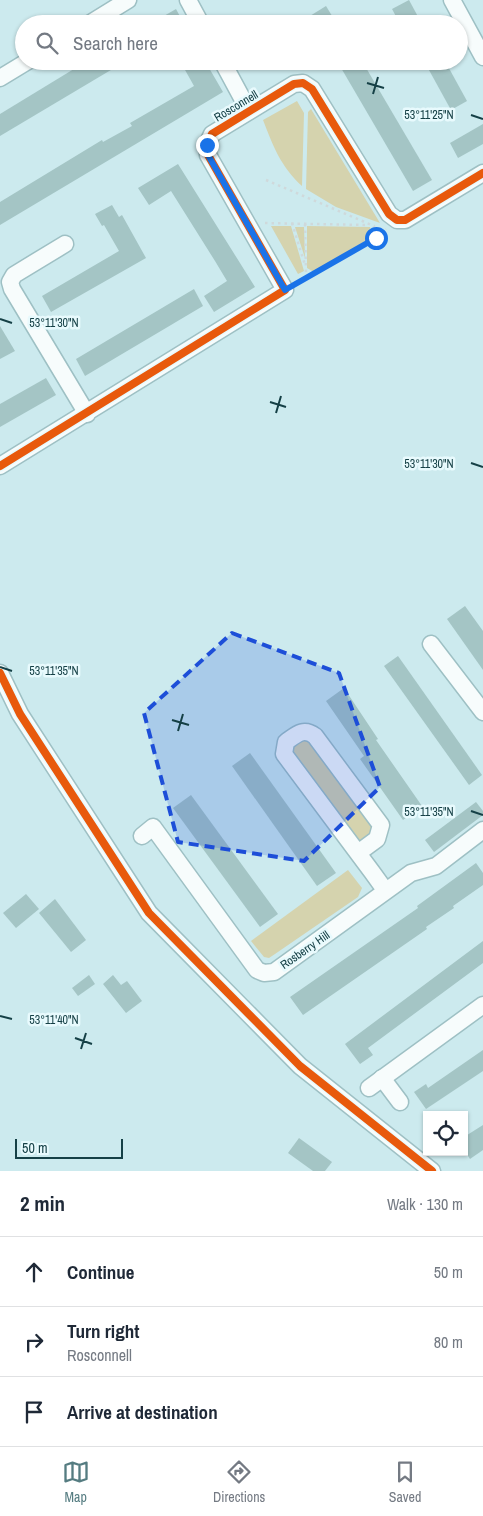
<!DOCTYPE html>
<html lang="en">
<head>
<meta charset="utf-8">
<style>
  :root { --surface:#fff; --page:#f6f6f7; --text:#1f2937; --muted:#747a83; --line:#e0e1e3; --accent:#557c81 }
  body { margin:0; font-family:"Archivo Narrow",sans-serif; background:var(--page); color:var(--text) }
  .controls { position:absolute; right:15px; bottom:15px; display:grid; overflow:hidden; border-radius:0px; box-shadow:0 1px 4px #0004 }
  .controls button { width:45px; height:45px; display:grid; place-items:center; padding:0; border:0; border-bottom:1px solid var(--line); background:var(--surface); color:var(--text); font:25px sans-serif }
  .scale { position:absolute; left:15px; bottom:12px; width:108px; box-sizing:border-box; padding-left:5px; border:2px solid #154046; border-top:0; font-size:14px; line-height:18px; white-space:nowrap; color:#154046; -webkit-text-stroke:4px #e8fafd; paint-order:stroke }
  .stop { position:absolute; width:15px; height:15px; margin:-11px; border:4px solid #1a73e8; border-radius:50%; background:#fff }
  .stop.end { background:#1a73e8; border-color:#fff; box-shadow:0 1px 5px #0008 }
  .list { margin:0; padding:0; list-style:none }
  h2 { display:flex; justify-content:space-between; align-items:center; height:65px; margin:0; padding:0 20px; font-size:21px }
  h2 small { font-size:16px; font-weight:400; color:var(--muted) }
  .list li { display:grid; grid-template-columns:32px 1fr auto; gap:15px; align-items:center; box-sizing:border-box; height:70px; padding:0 20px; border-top:1px solid var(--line) }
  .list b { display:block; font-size:19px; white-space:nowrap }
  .list p { margin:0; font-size:16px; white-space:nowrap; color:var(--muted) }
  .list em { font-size:16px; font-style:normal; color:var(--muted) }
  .icon { flex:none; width:28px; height:28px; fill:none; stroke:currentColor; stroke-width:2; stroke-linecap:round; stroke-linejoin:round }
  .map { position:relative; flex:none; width:483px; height:1171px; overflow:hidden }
  .search { position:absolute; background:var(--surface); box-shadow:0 1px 4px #0004; left:15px; right:15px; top:15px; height:55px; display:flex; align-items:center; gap:12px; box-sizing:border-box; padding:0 18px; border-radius:28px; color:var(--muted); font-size:19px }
  .sheet { height:275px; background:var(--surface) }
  nav { display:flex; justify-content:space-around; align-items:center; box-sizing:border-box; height:70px; border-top:1px solid var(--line); background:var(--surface); font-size:14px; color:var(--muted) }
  nav a { display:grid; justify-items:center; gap:2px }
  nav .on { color:var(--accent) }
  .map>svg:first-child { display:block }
</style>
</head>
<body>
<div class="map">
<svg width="483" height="1171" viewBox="0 0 483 1171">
  <rect width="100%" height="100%" fill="#cceaee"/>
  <g fill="#d5d3ae">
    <path d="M297,101L304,113L302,186C281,167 273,146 263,120Z"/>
    <polygon points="311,109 380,223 336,207 306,189 308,112"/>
    <polygon points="271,226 291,226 304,271 298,274"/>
    <polygon points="307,226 370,227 372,237 314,272 307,268"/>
    <polygon points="295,227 304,227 305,258"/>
    <path d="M302,739L311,742L372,825V838L359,842L294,759C291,748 292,746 302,739Z"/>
    <polygon points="348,870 362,888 358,897 275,954 269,958 264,957 251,941"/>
  </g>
  <g fill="#a4c5c5">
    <polygon points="409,0 422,24 400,24 392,9"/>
    <polygon points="326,6 337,24 297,24"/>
    <polygon points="176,9 184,24 150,24"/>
    <polygon points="87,61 126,61 0,136 0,114"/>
    <polygon points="180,61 205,61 223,92 0,225 0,202 102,140 103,142 132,126 130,123 194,86"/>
    <polygon points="337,61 362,61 432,180 413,191"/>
    <polygon points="424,61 445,61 467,101 451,110"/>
    <polygon points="483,124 483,144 458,158 450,143"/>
    <polygon points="178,164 255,287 214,312 204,296 227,281 215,261 171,191 149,205 138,188"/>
    <polygon points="112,205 119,217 122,215 146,258 51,312 42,296 119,251 104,225 102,226 95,214"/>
    <polygon points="194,289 203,306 85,376 76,359"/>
    <polygon points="0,326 15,351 0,359"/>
    <polygon points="46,378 56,395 0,427 0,404"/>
    <polygon points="465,606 483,631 483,670 447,619"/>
    <polygon points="398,656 482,775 469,785 384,666"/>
    <polygon points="344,688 378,739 376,740 422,806 403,820 360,759 364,756 326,701"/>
    <polygon points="250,753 336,873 317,886 232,766"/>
    <polygon points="191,795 278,914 260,927 173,808"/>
    <polygon points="476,802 483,811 483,815 434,852 425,840"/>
    <polygon points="476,863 483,873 483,885 453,906 454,908 426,927 427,929 303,1015 290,997 418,908 417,906"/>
    <polygon points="26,894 39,909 16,928 3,913"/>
    <polygon points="55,899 86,940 71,952 39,913"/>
    <polygon points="483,941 483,963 368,1048 373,1055 360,1064 345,1044"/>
    <polygon points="89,975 95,984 78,996 72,988"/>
    <polygon points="113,975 121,985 127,981 142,1001 126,1013 103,984"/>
    <polygon points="483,1050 483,1071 426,1109 414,1092 426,1084 428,1088"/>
    <polygon points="483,1125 483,1150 470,1159 464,1150 464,1137"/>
    <polygon points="299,1138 332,1162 325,1171 313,1171 288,1153"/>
  </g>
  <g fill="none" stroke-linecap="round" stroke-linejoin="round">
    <defs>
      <g id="street">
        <polyline points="188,0 201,24"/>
        <polyline points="452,0 483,57"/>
        <polyline points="89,24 128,0"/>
        <polyline points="222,61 249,111"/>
        <polyline points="0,78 28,61"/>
        <polyline points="65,244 14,275 10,282 12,289 87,414"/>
        <polyline points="0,466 285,290 208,155 207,145 212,134 294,84 303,83 312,89 389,214 397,220 405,220 483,173"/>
        <polyline points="431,644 483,712"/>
        <polyline points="0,673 20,714 149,913 300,1066 432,1171"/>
        <polyline points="142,836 153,827 257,970 264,973 274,972 411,873 436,866 483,830"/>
        <path d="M358,853L377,839L381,825L315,736C303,727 296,735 286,742L284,754L372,872L385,890"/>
        <polyline points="382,1078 400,1102"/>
        <polyline points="369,1088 483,1005"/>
      </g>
    </defs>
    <use href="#street" stroke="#9ec0c4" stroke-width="19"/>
    <g stroke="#cfd9db" stroke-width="2.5" stroke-dasharray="2.5 4" stroke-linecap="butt">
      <polyline points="266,180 374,226 376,238"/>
      <polyline points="265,223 368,225"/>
      <polyline points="292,223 305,265"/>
      <polyline points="305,224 306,273 312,276"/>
      <polyline points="297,283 376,238 386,229"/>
    </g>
    <use href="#street" stroke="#f7fcfc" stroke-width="16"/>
    <defs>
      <g id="cycleway">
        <polyline points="0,466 285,290 208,155 207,145 212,134 294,84 303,83 312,89 389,214 397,220 405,220 483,173"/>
        <polyline points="0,673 20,714 149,913 300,1066 432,1171"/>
      </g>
    </defs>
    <use href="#cycleway" stroke="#e8fafd" stroke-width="11"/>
    <use href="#cycleway" stroke="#e8590c" stroke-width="8"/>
  </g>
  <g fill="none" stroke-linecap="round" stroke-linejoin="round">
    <polyline stroke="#1a73e8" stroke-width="6" points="207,145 208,155 285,290 376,238"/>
  </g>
  <path fill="#1d4ed8" fill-opacity="0.2" stroke="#1d4ed8" stroke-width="4" stroke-dasharray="10 6" stroke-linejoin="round" d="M232,633L339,673L380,787L304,861L178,842L144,713Z"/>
  <path fill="none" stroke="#154046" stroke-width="2" d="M367,83L384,88M373,94L378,77M471,115L483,119M0,319L12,323M270,402L286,407M276,413L281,396M471,463L483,467M0,667L12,671M172,720L189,725M178,731L183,714M471,811L483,815M0,1016L12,1019M75,1038L92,1044M81,1049L86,1033"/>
  <g text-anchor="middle" stroke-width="5" stroke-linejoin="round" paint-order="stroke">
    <g font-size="12" fill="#154046" stroke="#e8fafd">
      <text transform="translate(236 106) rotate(-31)" y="4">Rosconnell</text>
      <text transform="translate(305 950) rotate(-35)" y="4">Rosberry Hill</text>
    </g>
  </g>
  <g font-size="12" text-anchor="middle" fill="#154046" stroke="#e8fafd" stroke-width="5" stroke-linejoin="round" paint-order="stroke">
    <text x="429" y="119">53°11'25"N</text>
    <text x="54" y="327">53°11'30"N</text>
    <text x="429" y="468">53°11'30"N</text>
    <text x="54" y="675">53°11'35"N</text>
    <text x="429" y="816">53°11'35"N</text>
    <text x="54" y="1024">53°11'40"N</text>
  </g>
</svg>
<div class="controls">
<button><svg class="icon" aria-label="locate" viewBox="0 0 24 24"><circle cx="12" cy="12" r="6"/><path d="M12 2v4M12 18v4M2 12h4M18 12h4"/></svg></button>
</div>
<div class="scale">50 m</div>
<div class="stop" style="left:376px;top:238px"></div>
<div class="stop end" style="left:207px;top:145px"></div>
<div class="search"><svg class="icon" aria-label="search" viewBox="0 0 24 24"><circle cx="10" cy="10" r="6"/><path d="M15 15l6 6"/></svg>Search here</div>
</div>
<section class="sheet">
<h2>2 min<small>Walk · 130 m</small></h2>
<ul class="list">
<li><svg class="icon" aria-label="ahead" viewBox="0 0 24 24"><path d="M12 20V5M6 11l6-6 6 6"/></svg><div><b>Continue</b></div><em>50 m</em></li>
<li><svg class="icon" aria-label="right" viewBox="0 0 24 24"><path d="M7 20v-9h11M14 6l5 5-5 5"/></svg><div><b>Turn right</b><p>Rosconnell</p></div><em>80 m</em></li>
<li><svg class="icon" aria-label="arrive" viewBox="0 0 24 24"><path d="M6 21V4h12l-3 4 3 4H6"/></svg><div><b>Arrive at destination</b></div></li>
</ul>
</section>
<nav>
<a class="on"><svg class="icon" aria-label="map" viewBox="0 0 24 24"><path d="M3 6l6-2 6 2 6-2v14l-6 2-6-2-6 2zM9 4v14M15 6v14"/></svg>Map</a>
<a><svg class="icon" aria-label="directions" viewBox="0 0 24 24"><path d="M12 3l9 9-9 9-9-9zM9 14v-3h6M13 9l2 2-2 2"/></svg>Directions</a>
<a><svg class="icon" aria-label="saved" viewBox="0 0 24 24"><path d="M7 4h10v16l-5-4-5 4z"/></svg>Saved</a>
</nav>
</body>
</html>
